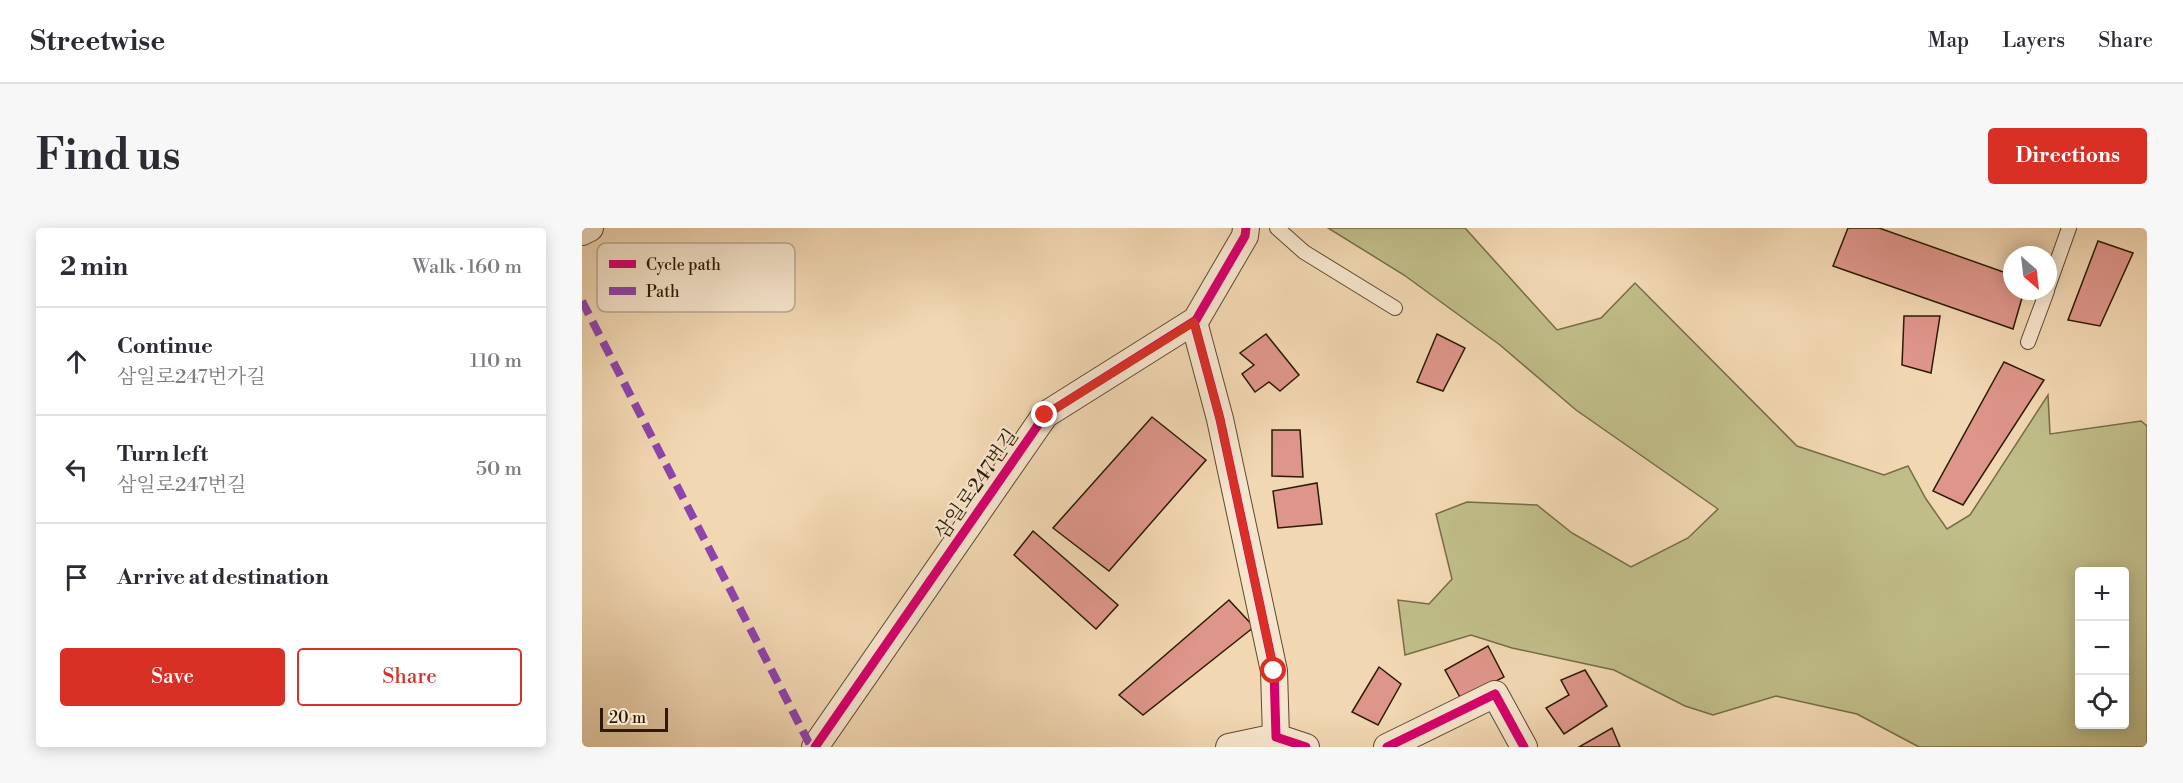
<!DOCTYPE html>
<html lang="en">
<head>
<meta charset="utf-8">
<style>
  :root { --surface:#fff; --page:#f7f7f7; --text:#2b2b33; --muted:#7c7c81; --line:#e1e1e2; --accent:#d93025 }
  body { margin:0; font-family:"Libre Bodoni","Noto Serif KR",serif; background:var(--page); color:var(--text) }
  .controls { position:absolute; right:18px; bottom:18px; display:grid; overflow:hidden; border-radius:6px; box-shadow:0 3px 15px #0003 }
  .controls button { width:54px; height:54px; display:grid; place-items:center; padding:0; border:0; border-bottom:2px solid var(--line); background:var(--surface); color:var(--text); font:30px sans-serif }
  .compass { position:absolute; left:1421px; top:18px; width:54px; height:54px; border-radius:50%; background:var(--surface); box-shadow:0 3px 15px #0003; rotate:152deg }
  .scale { position:absolute; left:18px; bottom:15px; width:68px; box-sizing:border-box; padding-left:6px; border:3px solid #2d1a06; border-top:0; font-size:16px; line-height:21px; white-space:nowrap; color:#2d1a06; -webkit-text-stroke:4px #f6e5cd; paint-order:stroke }
  .stop { position:absolute; width:18px; height:18px; margin:-14px; border:4px solid #d93025; border-radius:50%; background:#fff }
  .stop.end { background:#d93025; border-color:#fff; box-shadow:0 2px 6px #0008 }
  .list { margin:0; padding:0; list-style:none }
  h2 { display:flex; justify-content:space-between; align-items:center; height:78px; margin:0; padding:0 24px; font-size:26px }
  h2 small { font-size:20px; font-weight:400; color:var(--muted) }
  .list li { display:grid; grid-template-columns:39px 1fr auto; gap:18px; align-items:center; box-sizing:border-box; height:108px; padding:0 24px; border-top:2px solid var(--line) }
  .list b { display:block; font-size:22px; white-space:nowrap }
  .list p { margin:0; font-size:20px; white-space:nowrap; color:var(--muted) }
  .list em { font-size:20px; font-style:normal; color:var(--muted) }
  .actions { display:flex; gap:12px; padding:18px 24px }
  .actions a { flex:1; padding:14px 0; border:2px solid var(--accent); border-radius:6px; text-align:center; font-size:21px; color:var(--accent) }
  .actions .main { background:var(--accent); color:#fff }
  .icon { flex:none; width:33px; height:33px; fill:none; stroke:currentColor; stroke-width:2; stroke-linecap:round; stroke-linejoin:round }
  .map { position:relative; flex:none; width:1565px; height:519px; overflow:hidden; border-radius:6px }
  header { display:flex; align-items:center; gap:36px; box-sizing:border-box; height:84px; padding:0 30px; background:var(--surface); border-bottom:2px solid var(--line) }
  header strong { font-size:28px }
  nav { display:flex; gap:33px; margin-inline-start:auto; font-size:21px }
  .intro { display:flex; align-items:center; justify-content:space-between; box-sizing:border-box; height:144px; padding:0 36px }
  h1 { margin:0; font-size:42px }
  .button { padding:15px 27px; border-radius:6px; background:var(--accent); color:#fff; font-size:21px; font-weight:700 }
  main { display:flex; gap:36px; padding:0 36px }
  aside { flex:1; background:var(--surface); border-radius:6px; box-shadow:0 3px 15px #0003 }
  .map>svg:first-child { display:block }
</style>
</head>
<body>
<header>
<strong>Streetwise</strong>
<nav><a>Map</a><a>Layers</a><a>Share</a></nav>
</header>
<div class="intro"><h1>Find us</h1><a class="button">Directions</a></div>
<main>
<aside>
<h2>2 min<small>Walk · 160 m</small></h2>
<ul class="list">
<li><svg class="icon" aria-label="ahead" viewBox="0 0 24 24"><path d="M12 20V5M6 11l6-6 6 6"/></svg><div><b>Continue</b><p>삼일로247번가길</p></div><em>110 m</em></li>
<li><svg class="icon" aria-label="left" viewBox="0 0 24 24"><path d="M17 20v-9H6M10 6l-5 5 5 5"/></svg><div><b>Turn left</b><p>삼일로247번길</p></div><em>50 m</em></li>
<li><svg class="icon" aria-label="arrive" viewBox="0 0 24 24"><path d="M6 21V4h12l-3 4 3 4H6"/></svg><div><b>Arrive at destination</b></div></li>
</ul>
<div class="actions"><a class="main">Save</a><a>Share</a></div>
</aside>
<div class="map">
<svg width="1565" height="519" viewBox="0 0 1565 519">
  <rect width="100%" height="100%" fill="#f1d7b2"/>
  <filter id="stains"><feTurbulence type="fractalNoise" baseFrequency=".00333" numOctaves="4"/><feColorMatrix values="0 0 0 0 .2 0 0 0 0 .09 0 0 0 0 .02 0 0 0 .5 -.17"/></filter>
  <radialGradient id="worn" r=".72"><stop offset=".6" stop-color="#630" stop-opacity="0"/><stop offset="1" stop-color="#630" stop-opacity=".3"/></radialGradient>
  <path fill="#c0bd88" stroke="#766c47" stroke-width="1.5" fill-rule="evenodd" d="M746,0H883L975,102L1019,90L1053,55L1215,218L1302,247L1326,238L1344,271L1365,301L1388,287L1466,167L1468,206L1559,193L1565,198V519H1337L1275,486L1194,468L1131,487L1103,478L1032,442L930,420L889,407L823,427L816,372L847,376L870,351L854,286L885,274L955,277L990,305L1049,339L1106,310L1136,281L994,182L918,117L822,47ZM1498,344H1542V496H1498Z"/>
  <g fill="#de958a" stroke="#2d1a06" stroke-width="1.5">
    <polygon points="1266,0 1297,0 1430,47 1430,63 1442,63 1431,101 1251,38"/>
    <polygon points="1516,13 1551,25 1518,98 1486,92"/>
    <polygon points="1322,88 1358,88 1349,145 1320,137"/>
    <polygon points="684,106 717,147 698,163 687,154 673,164 660,146 672,137 658,125"/>
    <polygon points="855,106 883,120 861,163 835,154"/>
    <polygon points="1422,134 1462,152 1381,277 1351,263"/>
    <polygon points="570,189 624,232 527,343 471,300"/>
    <polygon points="690,202 718,202 721,249 690,248"/>
    <polygon points="735,255 740,296 696,300 691,263"/>
    <polygon points="451,303 536,377 514,401 432,327"/>
    <polygon points="647,372 672,399 561,487 537,467"/>
    <polygon points="906,418 922,449 879,471 863,442"/>
    <polygon points="797,439 819,456 796,497 770,484"/>
    <polygon points="1003,442 1025,478 982,506 964,480 987,467 979,452"/>
    <polygon points="1030,500 1038,519 997,519"/>
  </g>
  <g fill="none" stroke-linecap="round" stroke-linejoin="round">
    <defs>
      <g id="service">
        <polyline points="695,0 722,24 813,80"/>
        <polyline points="1466,59 1487,0"/>
        <polyline points="1446,114 1465,63"/>
      </g>
      <g id="minor">
        <polyline points="0,4 8,0"/>
        <polyline points="612,94 638,191 692,443 694,509 724,519"/>
        <polyline points="233,519 463,187 614,92 663,8 664,0"/>
        <polyline points="647,519 694,509"/>
        <polyline points="805,519 913,466 942,519"/>
      </g>
    </defs>
    <use href="#service" stroke="#5e4931" stroke-width="16"/>
    <use href="#minor" stroke="#5e4931" stroke-width="28"/>
    <use href="#service" stroke="#f6e5cd" stroke-width="14"/>
    <use href="#minor" stroke="#f6e5cd" stroke-width="26"/>
    <polyline stroke="#8e44ad" stroke-width="8" stroke-dasharray="15 8" stroke-linecap="butt" points="0,73 229,519"/>
    <defs>
      <g id="cycleway">
        <polyline points="612,94 638,191 692,443 694,509 724,519"/>
        <polyline points="233,519 463,187 614,92 663,8 664,0"/>
        <polyline points="805,519 913,466 942,519"/>
      </g>
    </defs>
    <use href="#cycleway" stroke="#f6e5cd" stroke-width="13"/>
    <use href="#cycleway" stroke="#d6006c" stroke-width="9"/>
  </g>
  <g fill="none" stroke-linecap="round" stroke-linejoin="round">
    <polyline stroke="#d93025" stroke-width="8" points="463,187 612,94 638,191 692,443"/>
  </g>
  <g text-anchor="middle" stroke-width="5" stroke-linejoin="round" paint-order="stroke">
    <g font-size="20" fill="#2d1a06" stroke="#f6e5cd">
      <text transform="translate(394 256) rotate(-55)" y="7">삼일로247번길</text>
    </g>
  </g>
  <rect x="15" y="15" width="198" height="69" rx="9" fill="#f6e5cd" stroke="#baa891" stroke-width="1.5"/>
  <rect x="27" y="32" width="27" height="8" fill="#d6006c"/>
  <rect x="27" y="59" width="27" height="8" fill="#8e44ad"/>
  <g font-size="16" fill="#2d1a06">
    <text x="64" y="42">Cycle path</text>
    <text x="64" y="69">Path</text>
  </g>
  <rect width="100%" height="100%" filter="url(#stains)"/>
  <rect width="100%" height="100%" fill="url(#worn)"/>
</svg>
<div class="controls">
<button>+</button>
<button>−</button>
<button><svg class="icon" aria-label="locate" viewBox="0 0 24 24"><circle cx="12" cy="12" r="6"/><path d="M12 2v4M12 18v4M2 12h4M18 12h4"/></svg></button>
</div>
<svg class="compass" viewBox="-18 -18 36 36"><path d="M0-13l5 13h-10z" fill="#e53935"/><path d="M0 13l5-13h-10z" fill="#7c7c81"/></svg>
<div class="scale">20 m</div>
<div class="stop" style="left:692px;top:443px"></div>
<div class="stop end" style="left:463px;top:187px"></div>
</div>
</main>
</body>
</html>
